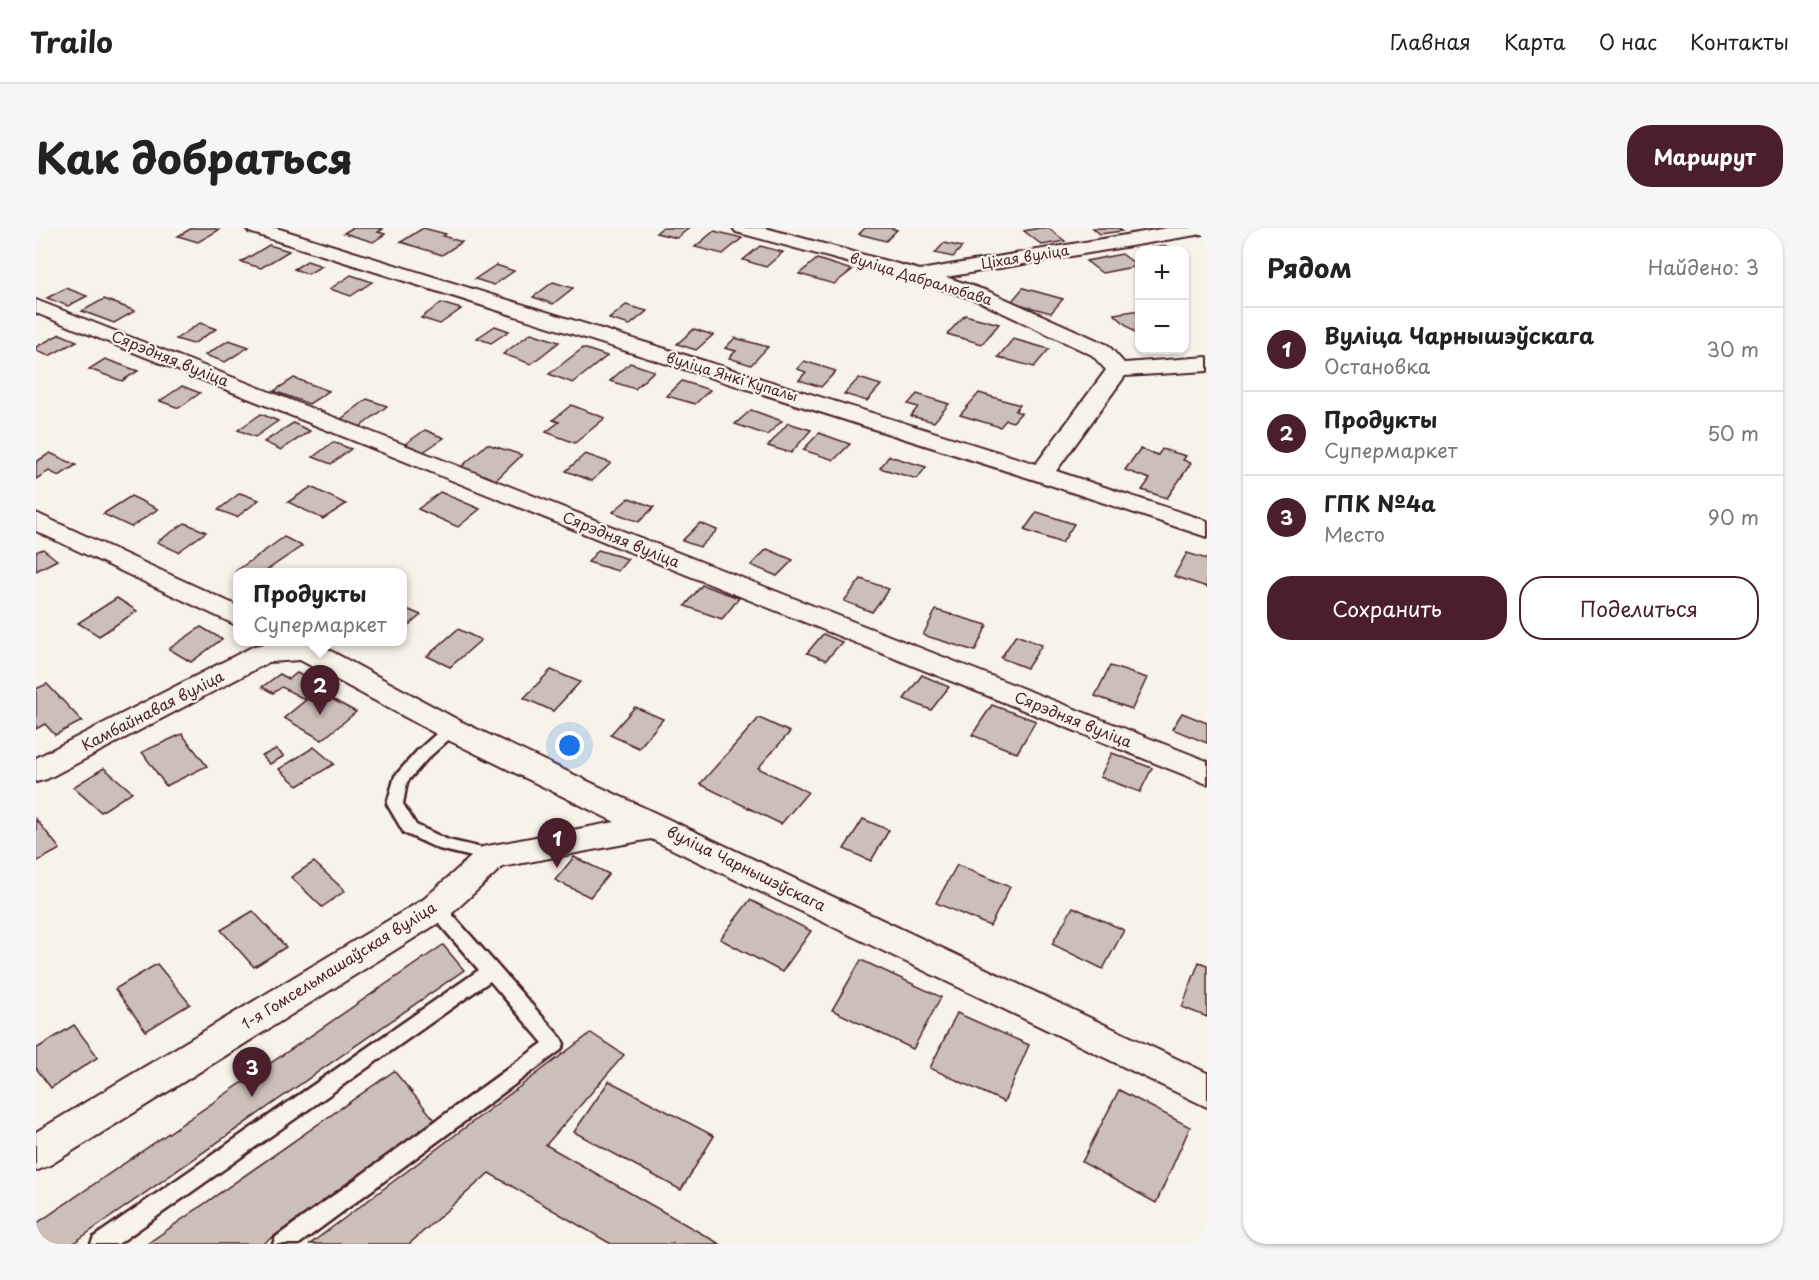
<!DOCTYPE html>
<html lang="ru">
<head>
<meta charset="utf-8">
<style>
  :root { --surface:#fff; --page:#f6f6f6; --text:#222; --muted:#767676; --line:#e0e0e0; --accent:#4a1f2b }
  body { margin:0; font-family:"Playpen Sans",sans-serif; background:var(--page); color:var(--text) }
  .controls { position:absolute; right:18px; top:18px; display:grid; overflow:hidden; border-radius:12px; box-shadow:0 2px 4px #0004 }
  .controls button { width:54px; height:54px; display:grid; place-items:center; padding:0; border:0; border-bottom:2px solid var(--line); background:var(--surface); color:var(--text); font:30px sans-serif }
  .you { position:absolute; left:534px; top:518px; width:21px; height:21px; margin:-15px; border:4px solid #fff; border-radius:50%; background:#1a73e8; box-shadow:0 0 0 9px #1a73e833 }
  .badge { display:grid; place-items:center; width:39px; height:39px; border-radius:50%; background:var(--accent); color:#fff; font-size:20px; font-weight:700 }
  .pin { position:absolute; translate:-50% -50px; filter:drop-shadow(0 2px 3px #0008) }
  .pin::after { content:''; position:absolute; top:32px; width:21px; height:18px; background:inherit; clip-path:polygon(0 0,100% 0,50% 100%) }
  .popup { position:absolute; left:197px; top:340px; width:174px; height:78px; box-sizing:border-box; display:grid; place-content:center; border-radius:12px; background:var(--surface); filter:drop-shadow(0 2px 4px #0005); font-size:20px; white-space:nowrap; color:var(--muted) }
  .popup b { font-size:22px; color:var(--text) }
  .popup::after { content:''; position:absolute; left:50%; top:100%; margin-left:-12px; border:12px solid transparent; border-top-color:var(--surface) }
  .list { margin:0; padding:0; list-style:none }
  h2 { display:flex; justify-content:space-between; align-items:center; height:78px; margin:0; padding:0 24px; font-size:26px }
  h2 small { font-size:20px; font-weight:400; color:var(--muted) }
  .list li { display:grid; grid-template-columns:39px 1fr auto; gap:18px; align-items:center; box-sizing:border-box; height:84px; padding:0 24px; border-top:2px solid var(--line) }
  .list b { display:block; font-size:22px; white-space:nowrap }
  .list p { margin:0; font-size:20px; white-space:nowrap; color:var(--muted) }
  .list em { font-size:20px; font-style:normal; color:var(--muted) }
  .actions { display:flex; gap:12px; padding:18px 24px }
  .actions a { flex:1; padding:14px 0; border:2px solid var(--accent); border-radius:24px; text-align:center; font-size:21px; color:var(--accent) }
  .actions .main { background:var(--accent); color:#fff }
  .map { position:relative; flex:none; width:1171px; height:1016px; overflow:hidden; border-radius:24px }
  header { display:flex; align-items:center; gap:36px; box-sizing:border-box; height:84px; padding:0 30px; background:var(--surface); border-bottom:2px solid var(--line) }
  header strong { font-size:28px }
  nav { display:flex; gap:33px; margin-inline-start:auto; font-size:21px }
  .intro { display:flex; align-items:center; justify-content:space-between; box-sizing:border-box; height:144px; padding:0 36px }
  h1 { margin:0; font-size:42px }
  .button { padding:15px 27px; border-radius:24px; background:var(--accent); color:#fff; font-size:21px; font-weight:700 }
  main { display:flex; gap:36px; padding:0 36px }
  aside { flex:1; background:var(--surface); border-radius:24px; box-shadow:0 2px 4px #0004 }
  .map>svg:first-child { display:block }
</style>
</head>
<body>
<header>
<strong>Trailo</strong>
<nav><a>Главная</a><a>Карта</a><a>О нас</a><a>Контакты</a></nav>
</header>
<div class="intro"><h1>Как добраться</h1><a class="button">Маршрут</a></div>
<main>
<div class="map">
<svg width="1171" height="1016" viewBox="0 0 1171 1016">
  <rect width="100%" height="100%" fill="#f7f3e8"/>
  <filter id="ink" filterUnits="userSpaceOnUse"><feTurbulence type="fractalNoise" baseFrequency=".0167" numOctaves="2"/><feDisplacementMap in="SourceGraphic" scale="12" xChannelSelector="R" yChannelSelector="G"/><feConvolveMatrix kernelMatrix="1 2 1 2 8 2 1 2 1" color-interpolation-filters="sRGB"/></filter>
  <g filter="url(#ink)">
    <g fill="#ccbfb9" stroke="#4a1f2b" stroke-width="1.5">
      <polygon points="156,0 177,0 183,2 162,14 142,8"/>
      <polygon points="316,0 342,0 347,1 342,4 349,6 337,14 308,5"/>
      <polygon points="387,0 410,6 407,8 426,14 406,27 365,14"/>
      <polygon points="626,0 653,0 641,10 620,5"/>
      <polygon points="829,0 853,0 861,2 850,13 823,6"/>
      <polygon points="1003,0 1012,0 1029,13 1006,17 988,3"/>
      <polygon points="1057,0 1082,0 1086,3 1064,6"/>
      <polygon points="678,3 706,10 687,26 659,19"/>
      <polygon points="908,15 926,19 917,29 899,25"/>
      <polygon points="233,17 253,23 225,40 205,34"/>
      <polygon points="724,18 747,24 730,39 707,32"/>
      <polygon points="1130,18 1136,22 1108,21"/>
      <polygon points="1086,26 1102,38 1066,45 1050,33"/>
      <polygon points="781,31 816,42 798,56 763,46"/>
      <polygon points="271,33 286,38 272,46 258,41"/>
      <polygon points="460,37 478,43 458,57 439,51"/>
      <polygon points="315,47 336,54 315,68 294,61"/>
      <polygon points="517,54 537,60 517,76 497,69"/>
      <polygon points="30,60 51,68 32,78 11,70"/>
      <polygon points="987,60 1027,71 1015,85 975,74"/>
      <polygon points="68,71 99,83 78,95 46,83"/>
      <polygon points="405,75 425,81 404,96 385,90"/>
      <polygon points="590,77 611,83 594,97 573,91"/>
      <polygon points="1104,82 1104,109 1078,86"/>
      <polygon points="929,87 963,96 946,116 911,106"/>
      <polygon points="164,95 180,101 157,116 140,111"/>
      <polygon points="459,98 473,103 455,115 441,110"/>
      <polygon points="658,101 677,107 660,122 641,116"/>
      <polygon points="495,105 523,114 495,136 467,126"/>
      <polygon points="24,106 41,113 13,128 0,123 0,119"/>
      <polygon points="699,110 732,119 715,137 693,130 700,123 689,120"/>
      <polygon points="977,111 1013,121 998,139 962,129"/>
      <polygon points="193,112 213,119 189,134 169,127"/>
      <polygon points="547,120 571,128 537,155 513,146"/>
      <polygon points="69,131 102,143 86,153 53,141"/>
      <polygon points="768,133 800,143 785,159 763,152 770,144 761,141"/>
      <polygon points="594,135 618,143 599,161 574,153"/>
      <polygon points="258,150 293,163 273,176 238,163"/>
      <polygon points="823,150 845,157 831,173 808,166"/>
      <polygon points="646,153 674,162 659,176 631,168"/>
      <polygon points="146,158 164,165 143,180 124,173"/>
      <polygon points="943,165 984,177 979,183 985,185 977,194 970,192 964,199 924,187"/>
      <polygon points="881,166 913,176 898,194 875,188 882,179 872,176"/>
      <polygon points="331,171 351,178 324,199 304,192"/>
      <polygon points="535,177 569,190 539,215 510,204 523,194 517,192"/>
      <polygon points="715,182 746,193 731,207 699,196"/>
      <polygon points="225,186 242,193 219,209 202,202"/>
      <polygon points="257,195 274,203 245,222 228,214"/>
      <polygon points="752,195 775,202 755,225 732,218"/>
      <polygon points="389,202 408,210 387,224 369,216"/>
      <polygon points="783,205 814,216 798,232 767,222"/>
      <polygon points="297,214 315,221 295,236 277,229"/>
      <polygon points="451,216 486,227 460,252 424,240"/>
      <polygon points="1104,221 1122,227 1126,221 1150,228 1147,232 1155,235 1131,270 1106,262 1114,251 1089,242"/>
      <polygon points="14,225 40,237 23,248 13,243 0,251 0,234"/>
      <polygon points="549,226 575,235 556,253 530,243"/>
      <polygon points="853,228 890,239 881,251 844,240"/>
      <polygon points="275,259 310,276 287,291 252,274"/>
      <polygon points="404,264 444,281 422,299 382,281"/>
      <polygon points="204,265 223,272 201,289 182,282"/>
      <polygon points="95,268 122,281 95,299 67,286"/>
      <polygon points="593,270 618,279 603,294 577,284"/>
      <polygon points="1001,284 1038,296 1026,315 988,302"/>
      <polygon points="149,295 170,304 142,324 121,314"/>
      <polygon points="664,295 681,302 664,319 646,313"/>
      <polygon points="248,309 266,318 228,344 200,343"/>
      <polygon points="7,321 21,332 0,343 0,324"/>
      <polygon points="731,321 757,332 741,348 715,337"/>
      <polygon points="562,322 592,331 582,343 552,334"/>
      <polygon points="1151,325 1171,331 1171,359 1138,348"/>
      <polygon points="825,351 853,361 836,384 808,373"/>
      <polygon points="666,357 703,370 686,391 649,378"/>
      <polygon points="81,370 101,383 63,408 42,395"/>
      <polygon points="366,379 385,387 366,403"/>
      <polygon points="900,382 951,397 939,423 887,407"/>
      <polygon points="165,399 186,411 155,434 133,421"/>
      <polygon points="422,401 445,412 414,439 391,428"/>
      <polygon points="787,406 806,414 790,432 771,425"/>
      <polygon points="980,407 1006,417 991,440 965,430"/>
      <polygon points="1074,438 1111,450 1096,481 1059,468"/>
      <polygon points="515,442 544,454 517,483 488,470"/>
      <polygon points="261,445 286,459 270,472 246,459 237,465 226,459 244,446 253,451"/>
      <polygon points="886,447 913,459 895,482 868,471"/>
      <polygon points="11,456 46,493 19,507 9,496 0,501 0,461"/>
      <polygon points="281,463 320,484 286,512 248,490"/>
      <polygon points="956,477 1000,493 981,525 936,507"/>
      <polygon points="599,479 627,491 603,520 574,507"/>
      <polygon points="1146,485 1171,495 1171,515 1136,501"/>
      <polygon points="723,490 754,504 722,540 772,564 745,596 664,556"/>
      <polygon points="146,506 171,538 130,558 106,524"/>
      <polygon points="278,519 298,536 262,558 243,541"/>
      <polygon points="240,521 248,528 234,536 226,528"/>
      <polygon points="1076,525 1116,540 1104,564 1064,549"/>
      <polygon points="68,540 96,564 65,584 37,559"/>
      <polygon points="0,591 24,621 0,634"/>
      <polygon points="827,591 853,602 835,633 808,621"/>
      <polygon points="538,629 573,646 554,669 519,652"/>
      <polygon points="278,634 309,663 286,679 255,649"/>
      <polygon points="921,637 974,659 954,698 900,675"/>
      <polygon points="714,672 775,703 746,744 684,711"/>
      <polygon points="1037,679 1088,702 1067,741 1016,716"/>
      <polygon points="217,683 250,719 218,739 185,702"/>
      <polygon points="407,717 428,742 36,1016 0,1016 0,996"/>
      <polygon points="825,732 905,769 877,821 796,782"/>
      <polygon points="1163,734 1171,737 1171,789 1146,779"/>
      <polygon points="121,736 154,776 110,803 79,761"/>
      <polygon points="921,785 993,817 968,874 894,840"/>
      <polygon points="38,797 62,829 15,860 0,840 0,821"/>
      <polygon points="555,805 588,827 510,917 684,1016 575,1016 453,945 373,1016 274,1016"/>
      <polygon points="358,843 399,892 227,1016 111,1016"/>
      <polygon points="573,853 678,908 645,962 538,904"/>
      <polygon points="1083,862 1154,899 1120,975 1046,934"/>
    </g>
    <g fill="none" stroke-linecap="round" stroke-linejoin="round">
      <defs>
        <g id="lane">
          <polygon points="415,496 422,501 420,505 391,531 371,554 367,576 380,597 412,612 463,624 465,628 463,632 457,634 403,621 368,605 351,576 359,548 381,523 410,497"/>
          <polygon points="400,673 406,675 525,810 528,816 525,822 263,1016 237,1016 240,1009 507,815 454,753 82,1016 55,1016 58,1009 443,742 394,685 392,680 394,675"/>
        </g>
        <g id="street">
          <polygon points="210,0 240,0 1000,236 1070,142 1056,127 940,72 877,52 700,4 697,0 729,0 884,42 1131,0 1171,0 1171,5 1166,6 910,49 954,64 1072,117 1088,135 1171,129 1171,143 1089,148 1020,243 1171,293 1171,309 996,251 213,4"/>
          <polygon points="0,72 1171,533 1171,556 0,85"/>
          <polygon points="0,285 202,378 202,398 0,303"/>
          <polygon points="239,414 280,415 426,494 1171,845 1171,879 615,611 466,639 412,689 14,937 0,943 0,904 388,671 446,619 579,594 404,508 264,432 233,434 11,551 0,554 0,530 218,418"/>
        </g>
      </defs>
      <use href="#lane" stroke="#4a1f2b" stroke-width="5"/>
      <use href="#street" stroke="#4a1f2b" stroke-width="4"/>
      <use href="#lane" fill="#f7f3e8" fill-rule="evenodd"/>
      <use href="#street" fill="#f7f3e8" fill-rule="evenodd"/>
    </g>
  </g>
  <g text-anchor="middle" stroke-width="4.5" stroke-linejoin="round" paint-order="stroke">
    <g font-size="14" fill="#4a1f2b" stroke="#f7f3e8">
      <text transform="translate(989 29) rotate(-9)" y="5">Ціхая вуліца</text>
      <text transform="translate(885 51) rotate(17)" y="5">вуліца Дабралюбава</text>
      <text transform="translate(696 149) rotate(17)" y="5">вуліца Янкі Купалы</text>
    </g>
    <g font-size="15" fill="#4a1f2b" stroke="#f7f3e8">
      <text transform="translate(134 131) rotate(22)" y="5">Сярэдняя вуліца</text>
      <text transform="translate(585 312) rotate(22)" y="5">Сярэдняя вуліца</text>
      <text transform="translate(117 483) rotate(-27)" y="5">Камбайнавая вуліца</text>
      <text transform="translate(1037 492) rotate(22)" y="5">Сярэдняя вуліца</text>
      <text transform="translate(710 641) rotate(26)" y="5">вуліца Чарнышэўскага</text>
      <text transform="translate(303 738) rotate(-32)" y="5">1-я Гомсельмашаўская вуліца</text>
    </g>
  </g>
</svg>
<div class="controls">
<button>+</button>
<button>−</button>
</div>
<div class="you"></div>
<div class="pin badge" style="left:521px;top:640px">1</div>
<div class="pin badge" style="left:284px;top:487px">2</div>
<div class="popup"><b>Продукты</b>Супермаркет</div>
<div class="pin badge" style="left:216px;top:869px">3</div>
</div>
<aside>
<h2>Рядом<small>Найдено: 3</small></h2>
<ul class="list">
<li><span class="badge">1</span><div><b>Вуліца Чарнышэўскага</b><p>Остановка</p></div><em>30 m</em></li>
<li><span class="badge">2</span><div><b>Продукты</b><p>Супермаркет</p></div><em>50 m</em></li>
<li><span class="badge">3</span><div><b>ГПК №4а</b><p>Место</p></div><em>90 m</em></li>
</ul>
<div class="actions"><a class="main">Сохранить</a><a>Поделиться</a></div>
</aside>
</main>
</body>
</html>
